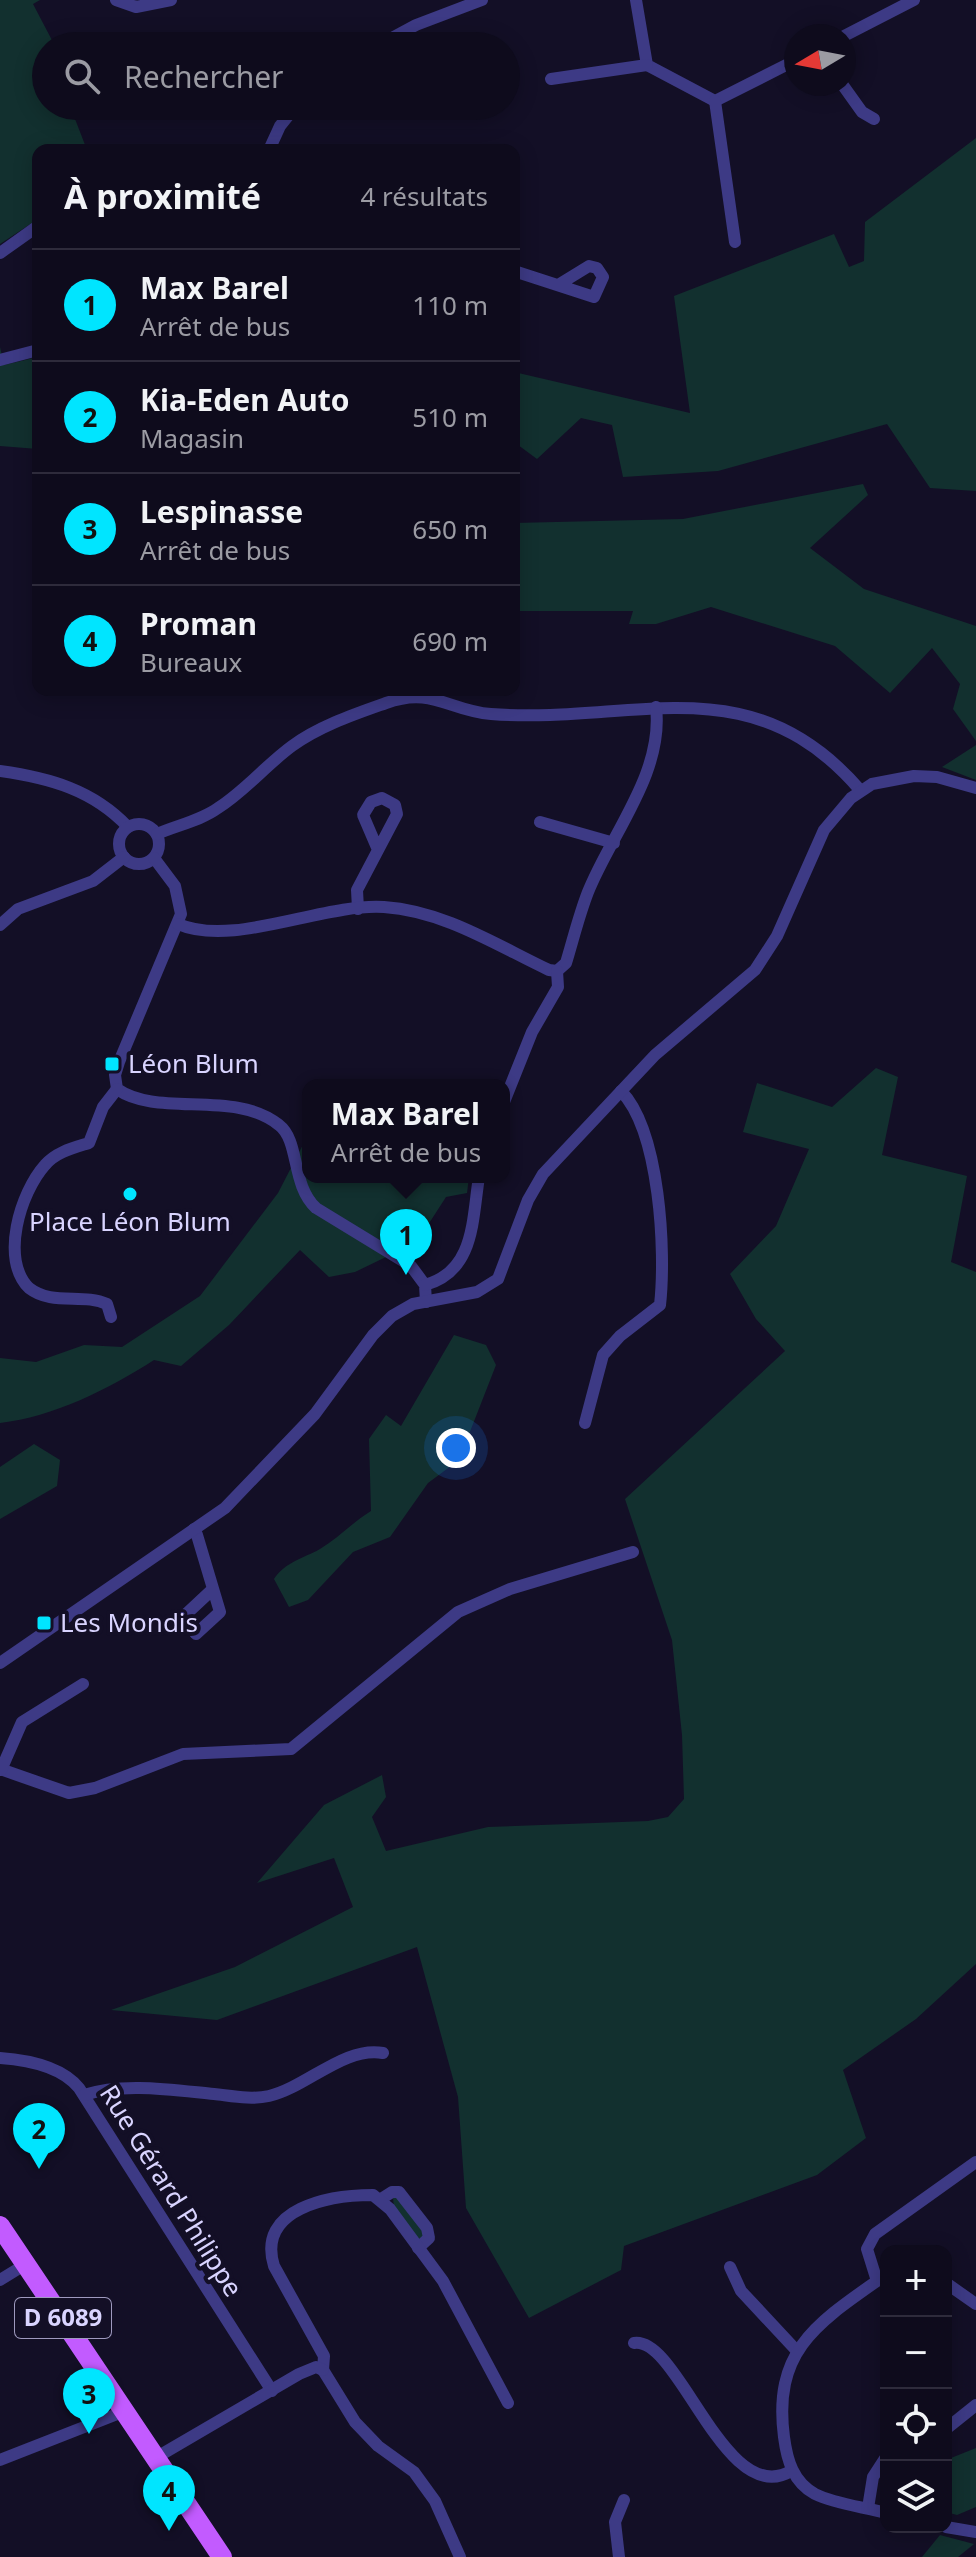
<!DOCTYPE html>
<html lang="fr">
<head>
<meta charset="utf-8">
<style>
  :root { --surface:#0e0b1c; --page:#171425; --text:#f1f3f6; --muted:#9b9ba3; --line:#2e2b3b; --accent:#00e5ff }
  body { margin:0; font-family:"Noto Sans",sans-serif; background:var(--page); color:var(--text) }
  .controls { position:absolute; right:24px; bottom:24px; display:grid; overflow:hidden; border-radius:16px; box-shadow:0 4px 20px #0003 }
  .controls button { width:72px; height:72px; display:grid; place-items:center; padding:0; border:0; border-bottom:2px solid var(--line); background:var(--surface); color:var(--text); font:40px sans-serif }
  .compass { position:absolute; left:784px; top:24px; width:72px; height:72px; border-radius:50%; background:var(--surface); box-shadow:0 4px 20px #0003; rotate:260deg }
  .you { position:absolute; left:456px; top:1448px; width:28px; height:28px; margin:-20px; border:6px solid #fff; border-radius:50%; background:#1a73e8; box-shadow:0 0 0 12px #1a73e833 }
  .badge { display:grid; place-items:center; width:52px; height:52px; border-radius:50%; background:var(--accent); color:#111; font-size:26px; font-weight:700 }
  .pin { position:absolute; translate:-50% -66px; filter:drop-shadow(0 2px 4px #0008) }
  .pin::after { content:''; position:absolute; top:42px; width:28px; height:24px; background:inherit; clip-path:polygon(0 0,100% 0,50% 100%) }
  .popup { position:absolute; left:302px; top:1079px; width:208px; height:104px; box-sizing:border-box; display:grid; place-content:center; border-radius:16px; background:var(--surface); filter:drop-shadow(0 2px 6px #0005); font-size:26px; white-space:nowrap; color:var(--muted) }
  .popup b { font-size:30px; color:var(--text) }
  .popup::after { content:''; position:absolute; left:50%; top:100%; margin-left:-16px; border:16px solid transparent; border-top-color:var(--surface) }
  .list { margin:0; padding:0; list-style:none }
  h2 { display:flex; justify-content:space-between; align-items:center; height:104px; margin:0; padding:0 32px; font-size:34px }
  h2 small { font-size:26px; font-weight:400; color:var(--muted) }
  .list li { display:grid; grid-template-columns:52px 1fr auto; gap:24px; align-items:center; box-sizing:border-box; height:112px; padding:0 32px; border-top:2px solid var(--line) }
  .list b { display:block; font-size:30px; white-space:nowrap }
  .list p { margin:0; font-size:26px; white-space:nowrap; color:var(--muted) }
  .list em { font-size:26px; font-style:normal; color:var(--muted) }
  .icon { flex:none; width:44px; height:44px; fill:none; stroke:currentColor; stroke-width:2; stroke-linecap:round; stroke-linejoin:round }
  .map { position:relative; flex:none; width:976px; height:2557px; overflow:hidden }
  .search { position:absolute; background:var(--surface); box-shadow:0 4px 20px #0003; left:32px; top:32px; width:488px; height:88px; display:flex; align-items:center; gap:20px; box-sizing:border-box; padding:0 28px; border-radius:44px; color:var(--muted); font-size:30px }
  .panel { position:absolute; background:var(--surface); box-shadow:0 4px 20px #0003; left:32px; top:144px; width:488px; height:552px; border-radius:16px }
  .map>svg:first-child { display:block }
</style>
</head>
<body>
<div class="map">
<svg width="976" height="2557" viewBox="0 0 976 2557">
  <rect width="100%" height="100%" fill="#130f26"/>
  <g fill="#12302f">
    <polygon points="0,0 40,0 33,4 55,46 46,46 46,106 70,106 87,150 38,150 38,219 0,244"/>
    <polygon points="976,138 976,491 930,488 887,424 718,471 623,477 612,425 581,418 537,459 514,442 514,372 690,413 674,296 834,234 849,267 864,261 865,222"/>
    <polygon points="0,347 4,365 38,357 38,449 0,446"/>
    <polygon points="863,484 868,495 810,548 864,589 976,626 976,741 953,709 960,684 932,648 890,693 835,646 711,607 656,624 629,624 633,611 514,611 514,523 683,519"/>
    <polygon points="976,745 976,780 942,767"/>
    <polygon points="876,1068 898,1077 882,1155 967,1176 951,1262 976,1272 976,1964 916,2019 843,2070 866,2138 817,2175 624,2246 621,2270 529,2318 466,2208 458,2097 417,1947 217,2020 111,2010 235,1967 353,1907 334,1858 257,1883 324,1805 382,1775 386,1797 372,1817 386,1851 488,1827 648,1821 668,1817 684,1799 682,1735 672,1640 625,1499 785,1351 756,1319 730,1274 776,1226 809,1149 743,1132 757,1083 832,1107"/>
    <path d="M308,1135V1177H469L467,1193L446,1197L417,1242L355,1272L329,1277L300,1250L229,1325L181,1366L154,1360C109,1389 53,1417 0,1423V1358L36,1362L84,1345L122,1347L200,1296L278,1193Z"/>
    <path d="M454,1335L486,1345L496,1365L464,1447L451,1466L428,1483L390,1537L353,1552L308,1600L289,1607L274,1579C285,1562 304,1558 320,1549C337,1539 353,1522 371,1511L369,1439L386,1415L401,1426Z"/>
    <polygon points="34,1444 60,1460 57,1486 0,1519 0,1467"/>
    <polygon points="393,2198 398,2198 424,2233 423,2238 417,2239 394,2207"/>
    <polygon points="976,2448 976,2507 957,2515 946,2512 946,2460"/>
    <polygon points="940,2535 974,2544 958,2557 922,2557"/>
  </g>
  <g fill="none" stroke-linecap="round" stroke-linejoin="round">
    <g stroke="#3d3a85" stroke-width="12">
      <polyline points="116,0 136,7 171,0"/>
      <polyline points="636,0 647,65 715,101 796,60"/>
      <polyline points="844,36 914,0"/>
      <polyline points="377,46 416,25 482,0"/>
      <polyline points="551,79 647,65"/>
      <polyline points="842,84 862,112 874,119"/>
      <polyline points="715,101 735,242"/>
      <polyline points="269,150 280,126 296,106"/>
      <polyline points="0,253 38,226"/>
      <polyline points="514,271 594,297 603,277 597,268 589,266 558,285"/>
      <polyline points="0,360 38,350"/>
      <path d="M0,771C50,778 93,790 128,827"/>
      <polyline points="540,822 614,843"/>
      <circle cx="139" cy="844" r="20"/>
      <path d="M157,834C177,825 200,821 218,808C245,791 266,765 292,746C319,726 355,714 386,703C432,686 449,711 491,714C633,725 750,662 860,790"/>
      <path d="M154,858L175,886L181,914L119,1062L115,1075L117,1089C158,1118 235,1089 279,1125C300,1141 291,1185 316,1208L411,1266L425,1285L426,1302"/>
      <polyline points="358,909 357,890 397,814 395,805 382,798 371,802 363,815 378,850"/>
      <path d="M178,924C233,948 323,903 384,907C444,911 496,945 549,970L557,971"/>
      <polyline points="0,925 18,909 93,881 124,857"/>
      <path d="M557,971L566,963C573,940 579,915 588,892C611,834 664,773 656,707"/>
      <polyline points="504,1102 532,1032 558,987 557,971"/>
      <path d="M425,1285C475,1271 472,1220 479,1177"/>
      <path d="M111,1317L107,1304C83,1293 52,1306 29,1288C0,1260 20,1193 45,1165C56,1152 73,1148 89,1143L103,1107L117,1089"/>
      <path d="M585,1423L603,1355L620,1336L660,1305C666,1252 660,1131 621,1091"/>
      <polyline points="194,1529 197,1535 220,1612 196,1634 183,1617 213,1589"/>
      <polyline points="0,1663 225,1508 315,1414 373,1335 392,1316 413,1304 477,1292 498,1279 528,1200 543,1174 655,1055 755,970 777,936 824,830 851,798 872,784 914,776 937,777 976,788"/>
      <polyline points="0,1769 69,1793 95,1788 183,1754 291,1749 458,1612 510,1589 633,1552"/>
      <polyline points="1,1770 22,1722 83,1684"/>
      <path d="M0,2058C28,2060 61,2066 79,2088L272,2391"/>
      <path d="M84,2095C123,2082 173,2090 214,2094C232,2096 251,2100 269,2096C307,2087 344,2046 383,2053"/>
      <polyline points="381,2199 392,2192 399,2192 427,2228 429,2238 418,2248"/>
      <polyline points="730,2267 741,2291 796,2350"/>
      <polyline points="0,2280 26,2264"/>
      <polyline points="946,2283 976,2304"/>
      <path d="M634,2343C679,2336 725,2510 791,2471"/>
      <path d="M323,2370L324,2356L274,2266C256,2208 330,2195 373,2195L390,2209L443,2281L508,2403"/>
      <polyline points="323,2370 355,2422 378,2446 414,2472 435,2501 460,2557"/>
      <polyline points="946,2429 976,2405"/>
      <polyline points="157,2457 299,2374 316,2367 323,2370"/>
      <polyline points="0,2460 125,2411"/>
      <polyline points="868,2508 873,2477 886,2457"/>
      <path d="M886,2513C864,2507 835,2504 815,2494C793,2482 787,2460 784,2437C773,2353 814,2325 877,2281L867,2249L875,2234L976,2162"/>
      <polyline points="946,2527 976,2532"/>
      <polyline points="619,2557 615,2522 624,2500"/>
    </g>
    <polyline stroke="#c25bff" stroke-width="20" points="0,2226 222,2557"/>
  </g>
  <g fill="#00e5ff" stroke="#130f26" stroke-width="3">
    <rect x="104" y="1056" width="16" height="16" rx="4"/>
    <circle cx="130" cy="1194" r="8"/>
    <rect x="36" y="1615" width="16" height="16" rx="4"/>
  </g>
  <g text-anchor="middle" stroke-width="8" stroke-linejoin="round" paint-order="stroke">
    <rect fill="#130f26" stroke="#9e99be" stroke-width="2" x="15" y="2298" width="96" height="40" rx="6"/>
    <g font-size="24" font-weight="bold" fill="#d9d4ff">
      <text x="63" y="2326">D 6089</text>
    </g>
    <g font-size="26" fill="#d9d4ff" stroke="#130f26" text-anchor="start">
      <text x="128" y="1073">Léon Blum</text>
      <text x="130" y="1231" text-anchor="middle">Place Léon Blum</text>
      <text x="60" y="1632">Les Mondis</text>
    </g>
    <g font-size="26" fill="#d9d4ff" stroke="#130f26">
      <text transform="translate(171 2191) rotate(58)" y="9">Rue Gérard Philippe</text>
    </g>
  </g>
</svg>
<div class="controls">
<button>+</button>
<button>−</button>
<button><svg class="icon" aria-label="locate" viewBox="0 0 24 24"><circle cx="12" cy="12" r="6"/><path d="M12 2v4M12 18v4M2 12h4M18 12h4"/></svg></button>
<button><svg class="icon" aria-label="layers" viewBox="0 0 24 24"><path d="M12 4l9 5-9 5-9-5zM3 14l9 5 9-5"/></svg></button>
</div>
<svg class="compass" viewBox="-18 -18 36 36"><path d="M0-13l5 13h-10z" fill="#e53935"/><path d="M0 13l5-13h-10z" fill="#9b9ba3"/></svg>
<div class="you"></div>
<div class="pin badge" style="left:406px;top:1275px">1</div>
<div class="popup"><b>Max Barel</b>Arrêt de bus</div>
<div class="pin badge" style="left:39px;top:2169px">2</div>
<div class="pin badge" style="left:89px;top:2434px">3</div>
<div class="pin badge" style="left:169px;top:2531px">4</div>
<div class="search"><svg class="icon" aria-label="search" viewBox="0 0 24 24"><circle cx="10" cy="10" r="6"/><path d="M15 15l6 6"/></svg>Rechercher</div>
<section class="panel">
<h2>À proximité<small>4 résultats</small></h2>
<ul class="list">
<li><span class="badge">1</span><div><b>Max Barel</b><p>Arrêt de bus</p></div><em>110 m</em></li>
<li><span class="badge">2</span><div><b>Kia-Eden Auto</b><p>Magasin</p></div><em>510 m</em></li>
<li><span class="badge">3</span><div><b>Lespinasse</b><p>Arrêt de bus</p></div><em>650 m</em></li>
<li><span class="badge">4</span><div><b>Proman</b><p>Bureaux</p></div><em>690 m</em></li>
</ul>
</section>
</div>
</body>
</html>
